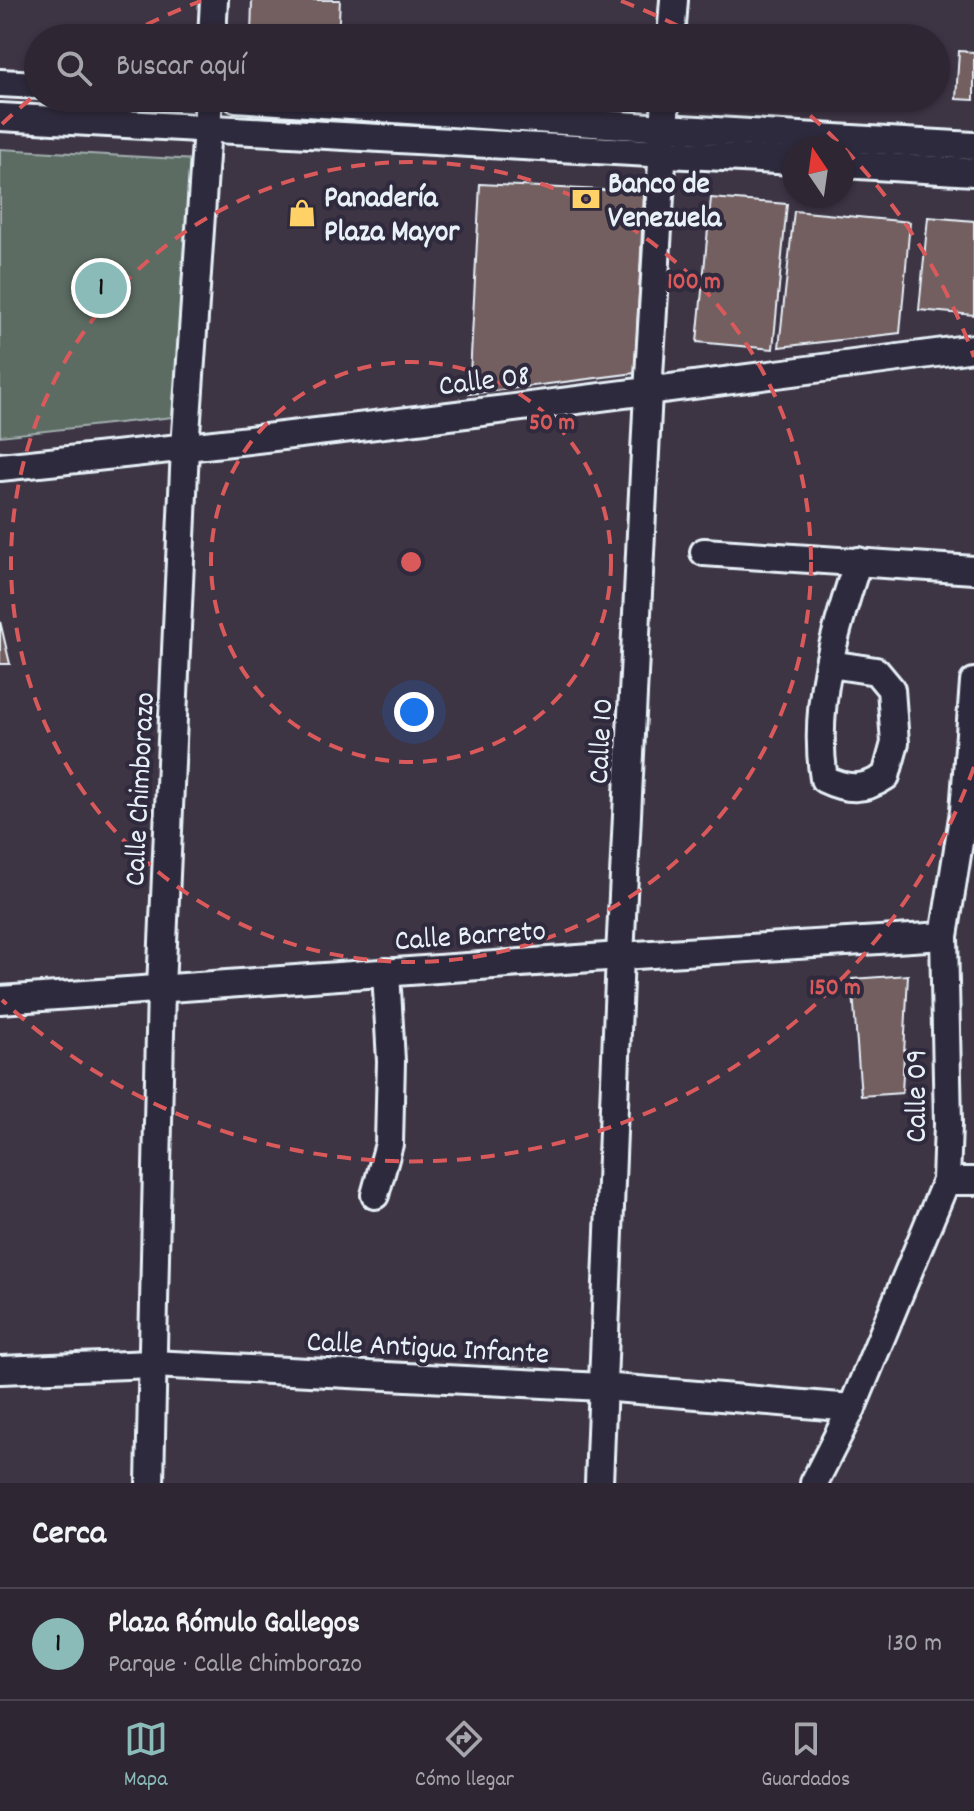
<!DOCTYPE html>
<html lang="es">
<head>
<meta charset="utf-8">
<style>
  :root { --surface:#2e2733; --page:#3a333f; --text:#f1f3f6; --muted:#a7a5ac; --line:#49444e; --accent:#8bbbb9 }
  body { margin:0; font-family:Dekko,sans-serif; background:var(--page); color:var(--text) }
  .compass { position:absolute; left:782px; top:136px; width:72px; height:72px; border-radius:50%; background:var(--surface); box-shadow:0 2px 6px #0004; rotate:347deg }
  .you { position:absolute; left:414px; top:712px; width:28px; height:28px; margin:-20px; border:6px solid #fff; border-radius:50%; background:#1a73e8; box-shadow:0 0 0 12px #1a73e833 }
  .badge { display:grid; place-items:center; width:52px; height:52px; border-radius:50%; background:var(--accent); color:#111; font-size:26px; font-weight:700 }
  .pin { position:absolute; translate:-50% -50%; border:4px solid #fff; box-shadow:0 2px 8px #0006 }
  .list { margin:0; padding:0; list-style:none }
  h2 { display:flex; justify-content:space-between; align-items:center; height:104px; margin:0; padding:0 32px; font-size:34px }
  h2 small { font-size:26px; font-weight:400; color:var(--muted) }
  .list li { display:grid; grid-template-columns:52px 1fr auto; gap:24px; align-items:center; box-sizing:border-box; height:112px; padding:0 32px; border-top:2px solid var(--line) }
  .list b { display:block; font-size:30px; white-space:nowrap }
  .list p { margin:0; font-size:26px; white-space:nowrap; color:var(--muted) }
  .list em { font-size:26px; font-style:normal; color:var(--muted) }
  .icon { flex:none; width:44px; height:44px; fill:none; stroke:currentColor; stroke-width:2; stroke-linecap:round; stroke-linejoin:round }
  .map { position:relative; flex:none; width:974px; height:1483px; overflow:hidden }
  .search { position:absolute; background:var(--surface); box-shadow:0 2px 6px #0004; left:24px; right:24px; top:24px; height:88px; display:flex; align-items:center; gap:20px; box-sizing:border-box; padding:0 28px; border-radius:44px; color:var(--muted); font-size:30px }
  .sheet { height:216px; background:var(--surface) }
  nav { display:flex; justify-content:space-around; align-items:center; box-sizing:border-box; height:112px; border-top:2px solid var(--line); background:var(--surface); font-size:22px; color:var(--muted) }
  nav a { display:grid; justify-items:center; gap:4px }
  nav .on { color:var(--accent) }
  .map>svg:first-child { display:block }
</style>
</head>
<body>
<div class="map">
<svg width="974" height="1483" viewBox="0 0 974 1483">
  <rect width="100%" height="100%" fill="#3d3444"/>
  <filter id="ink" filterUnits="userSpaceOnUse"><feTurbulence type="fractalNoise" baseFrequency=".0125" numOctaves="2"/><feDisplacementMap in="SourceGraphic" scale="16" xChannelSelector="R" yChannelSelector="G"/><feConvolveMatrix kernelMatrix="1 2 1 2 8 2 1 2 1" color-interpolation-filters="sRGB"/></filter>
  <g filter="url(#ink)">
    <polygon fill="#5b6c64" stroke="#a2aeae" stroke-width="2" points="0,149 214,161 191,415 0,436"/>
    <g fill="#735e60" stroke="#e8f1f8" stroke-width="2">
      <polygon points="252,0 340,0 338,38 251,38"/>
      <polygon points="360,23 424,28 423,38 358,38"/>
      <polygon points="959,51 974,52 974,100 956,99"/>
      <polygon points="480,184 644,192 635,373 469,394"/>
      <polygon points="711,198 787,204 773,349 697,342"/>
      <polygon points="794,211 910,222 900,333 779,347"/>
      <polygon points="928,217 974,221 974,315 919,310"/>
      <polygon points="0,621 10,664 0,664"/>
      <polygon points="908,975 902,1093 861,1096 852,979"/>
    </g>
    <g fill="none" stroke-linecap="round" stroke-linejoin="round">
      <defs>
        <g id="minor">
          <polyline points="212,38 214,0"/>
          <polyline points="671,38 674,0"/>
          <polyline points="0,83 38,85"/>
          <polyline points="236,98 664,128 974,146"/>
          <polyline points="0,117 794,161"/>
          <polyline points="842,164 974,172"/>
          <path d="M0,467C325,434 650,391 974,348"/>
          <polyline points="704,552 974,570"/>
          <path d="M830,664L876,671L891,689L895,743L886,776C864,791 847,790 824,779C812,706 835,631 858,561"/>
          <polyline points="0,1000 620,956 944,936"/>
          <polyline points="946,1181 974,1181"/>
          <polyline points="375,1195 389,1144 391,1061 386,972"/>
          <polyline points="0,1370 153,1364 602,1387 852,1408"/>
          <polyline points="150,1483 161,988 185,448 209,98"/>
          <polyline points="599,1483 620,956 648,392 666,98"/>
          <polyline points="814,1483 852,1408 946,1181 948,1124 944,936 964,811 974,682"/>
        </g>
      </defs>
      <use href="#minor" stroke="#e8f1f8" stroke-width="32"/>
      <use href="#minor" stroke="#2f2a3d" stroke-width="26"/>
    </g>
  </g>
  <g fill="none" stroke="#da5a5c" stroke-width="4" stroke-dasharray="14 10">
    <circle cx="411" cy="562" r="200"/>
    <circle cx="411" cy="562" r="400"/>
    <path d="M974 767A599 599 0 0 1 2 1000M2 124A599 599 0 0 1 34 96M125 36A599 599 0 0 1 201 1M621 1A599 599 0 0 1 697 36M792 100A599 599 0 0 1 974 357"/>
  </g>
  <defs>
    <symbol id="bank-bare" viewBox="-9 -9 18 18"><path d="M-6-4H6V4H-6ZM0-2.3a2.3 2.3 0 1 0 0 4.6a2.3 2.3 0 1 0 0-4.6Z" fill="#ffd166" stroke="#2f2a3d" stroke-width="2.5" paint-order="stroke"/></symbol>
    <symbol id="shop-bare" viewBox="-9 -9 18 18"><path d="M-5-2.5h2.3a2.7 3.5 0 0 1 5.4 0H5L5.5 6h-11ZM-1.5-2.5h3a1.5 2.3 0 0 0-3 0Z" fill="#ffd166" stroke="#2f2a3d" stroke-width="2.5" paint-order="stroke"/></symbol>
  </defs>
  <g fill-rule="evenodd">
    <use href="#bank-bare" x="566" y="179" width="40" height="40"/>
    <use href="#shop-bare" x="282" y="193" width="40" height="40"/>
  </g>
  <g text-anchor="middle" stroke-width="8" stroke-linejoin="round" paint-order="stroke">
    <g font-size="30" font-weight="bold" fill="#e8f1f8" stroke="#2f2a3d" text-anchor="start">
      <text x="608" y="192">Banco de<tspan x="608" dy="34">Venezuela</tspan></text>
      <text x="324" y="206">Panadería<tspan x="324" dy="34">Plaza Mayor</tspan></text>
    </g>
    <g font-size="30" fill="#e8f1f8" stroke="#2f2a3d">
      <text transform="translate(484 379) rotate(-7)" y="10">Calle 08</text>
      <text transform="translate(599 741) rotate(-87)" y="10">Calle 10</text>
      <text transform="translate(138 789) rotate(-87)" y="10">Calle Chimborazo</text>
      <text transform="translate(470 934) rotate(-4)" y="10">Calle Barreto</text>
      <text transform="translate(915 1096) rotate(-90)" y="10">Calle 09</text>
      <text transform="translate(428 1346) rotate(3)" y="10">Calle Antigua Infante</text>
    </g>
  </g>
  <circle cx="411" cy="562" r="12" fill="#da5a5c" stroke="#2f2a3d" stroke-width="4"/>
  <g font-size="24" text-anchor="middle" font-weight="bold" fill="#da5a5c" stroke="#2f2a3d" stroke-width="8" stroke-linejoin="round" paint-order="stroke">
    <text x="694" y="288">100 m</text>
    <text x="552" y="429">50 m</text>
    <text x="835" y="994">150 m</text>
  </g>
</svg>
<svg class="compass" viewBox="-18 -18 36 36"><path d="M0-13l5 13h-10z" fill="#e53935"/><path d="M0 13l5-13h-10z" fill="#a7a5ac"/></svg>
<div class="you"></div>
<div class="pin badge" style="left:101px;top:288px">1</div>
<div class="search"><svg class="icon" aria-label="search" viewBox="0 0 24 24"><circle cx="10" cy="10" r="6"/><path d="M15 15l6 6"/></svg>Buscar aquí</div>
</div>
<section class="sheet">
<h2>Cerca<small></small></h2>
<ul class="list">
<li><span class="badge">1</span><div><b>Plaza Rómulo Gallegos</b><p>Parque · Calle Chimborazo</p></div><em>130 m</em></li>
</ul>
</section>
<nav>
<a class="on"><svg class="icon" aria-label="map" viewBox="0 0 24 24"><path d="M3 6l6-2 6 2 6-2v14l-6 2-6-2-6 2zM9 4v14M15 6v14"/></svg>Mapa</a>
<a><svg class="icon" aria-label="directions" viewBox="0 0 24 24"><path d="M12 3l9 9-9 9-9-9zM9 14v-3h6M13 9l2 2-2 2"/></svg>Cómo llegar</a>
<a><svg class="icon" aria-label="saved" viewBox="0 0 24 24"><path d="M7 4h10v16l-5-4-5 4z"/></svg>Guardados</a>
</nav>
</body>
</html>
